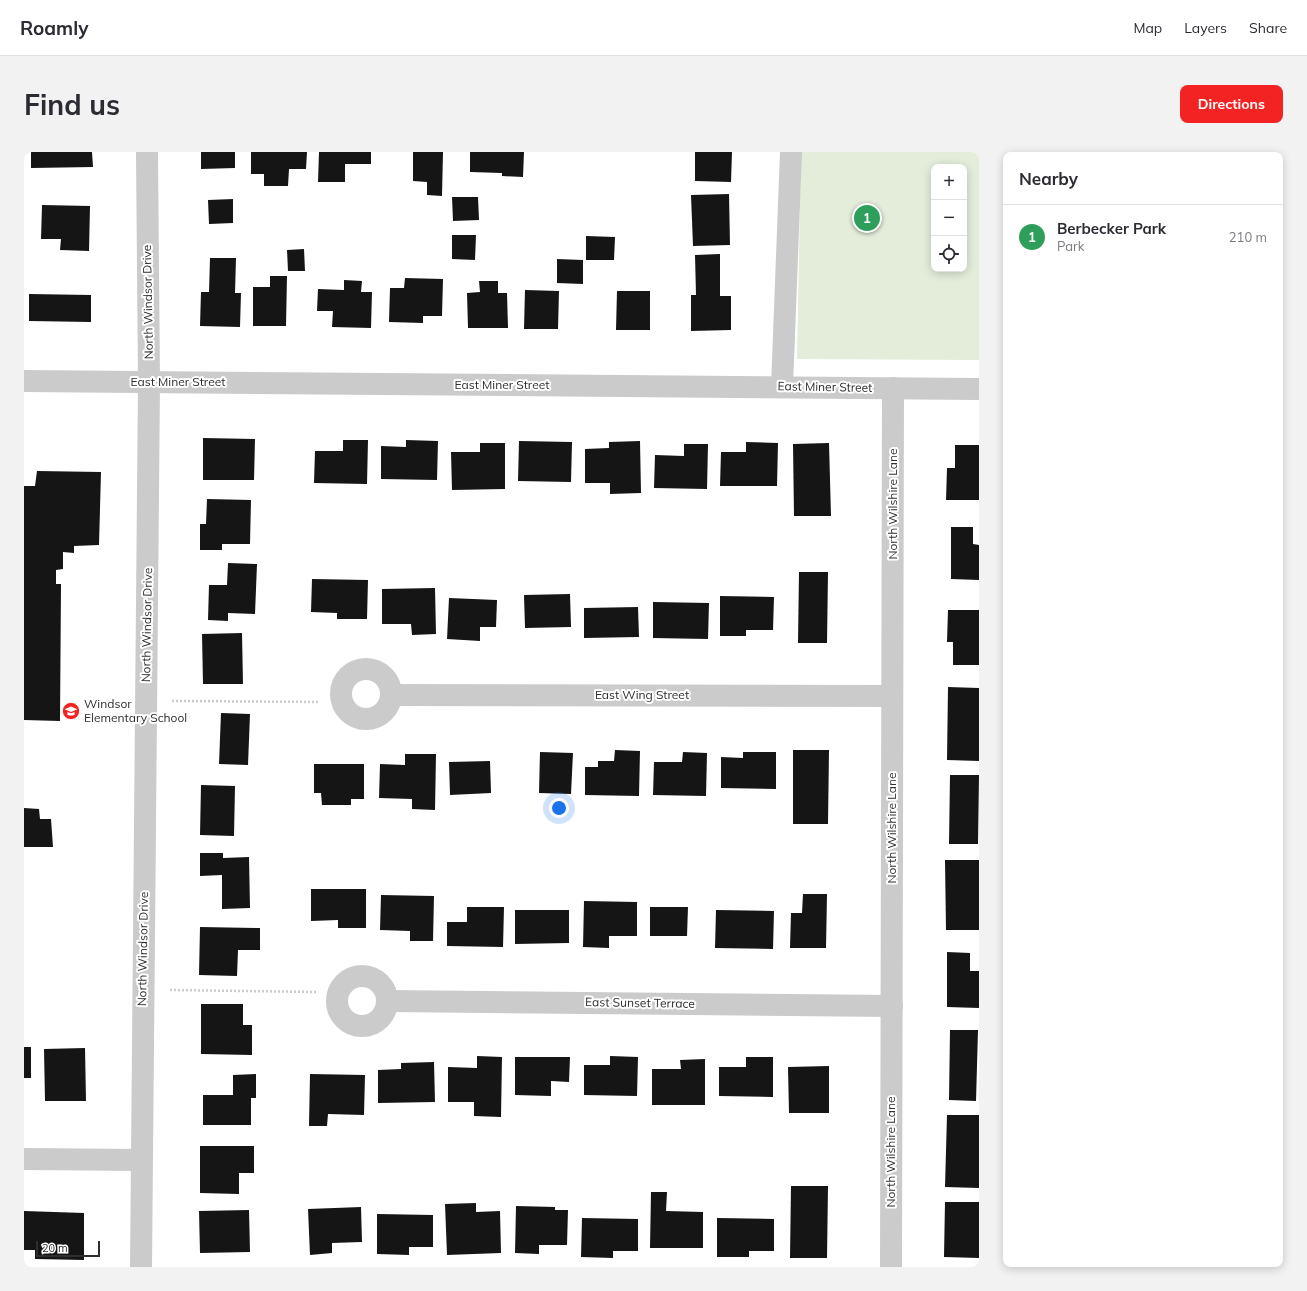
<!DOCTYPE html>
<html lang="en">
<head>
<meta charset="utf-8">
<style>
  :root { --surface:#fff; --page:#f2f2f3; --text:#2b2b33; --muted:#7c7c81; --line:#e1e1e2; --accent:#f32324 }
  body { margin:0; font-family:Mulish,sans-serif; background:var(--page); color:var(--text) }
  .controls { position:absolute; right:12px; top:12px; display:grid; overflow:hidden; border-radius:8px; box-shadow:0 2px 10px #0003 }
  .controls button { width:36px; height:36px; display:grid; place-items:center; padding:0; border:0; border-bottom:1px solid var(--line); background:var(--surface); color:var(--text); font:20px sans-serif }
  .scale { position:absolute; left:12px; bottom:10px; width:64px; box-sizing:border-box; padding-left:4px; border:2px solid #2e2e2e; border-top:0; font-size:11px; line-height:14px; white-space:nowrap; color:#2e2e2e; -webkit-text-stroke:3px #fff; paint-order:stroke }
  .you { position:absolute; left:535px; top:656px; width:14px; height:14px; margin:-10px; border:3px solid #fff; border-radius:50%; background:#1a73e8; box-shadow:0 0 0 6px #1a73e833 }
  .badge { display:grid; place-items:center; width:26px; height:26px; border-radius:50%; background:var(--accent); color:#fff; font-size:13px; font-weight:700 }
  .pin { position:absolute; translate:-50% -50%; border:2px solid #fff; box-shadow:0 1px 4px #0006 }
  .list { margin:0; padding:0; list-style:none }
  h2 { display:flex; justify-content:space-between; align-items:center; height:52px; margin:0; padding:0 16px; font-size:17px }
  h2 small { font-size:13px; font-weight:400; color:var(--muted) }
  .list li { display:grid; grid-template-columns:26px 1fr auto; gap:12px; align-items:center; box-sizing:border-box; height:64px; padding:0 16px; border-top:1px solid var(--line) }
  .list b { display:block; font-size:15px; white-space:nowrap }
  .list p { margin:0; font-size:13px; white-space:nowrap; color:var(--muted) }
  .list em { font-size:13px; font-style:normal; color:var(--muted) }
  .icon { flex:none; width:22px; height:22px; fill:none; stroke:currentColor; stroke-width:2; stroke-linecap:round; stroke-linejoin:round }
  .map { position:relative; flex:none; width:955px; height:1115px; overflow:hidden; border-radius:8px }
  header { display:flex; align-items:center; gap:24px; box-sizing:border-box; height:56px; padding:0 20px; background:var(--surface); border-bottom:1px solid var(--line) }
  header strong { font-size:19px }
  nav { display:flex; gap:22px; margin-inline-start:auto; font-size:14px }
  .intro { display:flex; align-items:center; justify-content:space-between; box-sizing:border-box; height:96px; padding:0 24px }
  h1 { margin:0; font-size:28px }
  .button { padding:10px 18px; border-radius:8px; background:var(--accent); color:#fff; font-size:14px; font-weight:700 }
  main { display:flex; gap:24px; padding:0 24px }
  aside { flex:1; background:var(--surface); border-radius:8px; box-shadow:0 2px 10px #0003 }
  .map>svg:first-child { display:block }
</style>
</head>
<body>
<header>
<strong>Roamly</strong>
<nav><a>Map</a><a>Layers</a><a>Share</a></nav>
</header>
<div class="intro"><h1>Find us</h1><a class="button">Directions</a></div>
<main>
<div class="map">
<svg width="955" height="1115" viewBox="0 0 955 1115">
  <rect width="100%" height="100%" fill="#fff"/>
  <path fill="#e3edda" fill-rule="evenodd" d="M777,0H955V208L773,207ZM910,15H940V117H910Z"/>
  <g fill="#151515">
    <polygon points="7,0 68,0 69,15 7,16"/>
    <polygon points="177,0 211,0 211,16 177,17"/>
    <polygon points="227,0 283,0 282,17 265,17 264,34 240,34 240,22 227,22"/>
    <polygon points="295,0 347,0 347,12 321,12 321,30 294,30"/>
    <polygon points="389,0 419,0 418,44 403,43 403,30 389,29"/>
    <polygon points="446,0 500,0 499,25 478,24 478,21 446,20"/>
    <polygon points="671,0 708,0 707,30 671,29"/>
    <polygon points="705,42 706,93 669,94 667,43"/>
    <polygon points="428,45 454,45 455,68 429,69"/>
    <polygon points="209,47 209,71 185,72 184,48"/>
    <polygon points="18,53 66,54 65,99 36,98 37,87 17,87"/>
    <polygon points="428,83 452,83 451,108 428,107"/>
    <polygon points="562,84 591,85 590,108 562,108"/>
    <polygon points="280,97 281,119 264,119 263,98"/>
    <polygon points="696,102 696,144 707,144 707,178 667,179 667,143 672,143 671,103"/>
    <polygon points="186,106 212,106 211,141 217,141 216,175 176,174 177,140 185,140"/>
    <polygon points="533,107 559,108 559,132 533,131"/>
    <polygon points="246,124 263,124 262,174 229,174 229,135 246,135"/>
    <polygon points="381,126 419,127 418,164 399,164 399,171 365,170 366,136 380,136"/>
    <polygon points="320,128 338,129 337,140 348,140 347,176 308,175 309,159 293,159 294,137 320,138"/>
    <polygon points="455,129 474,129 474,141 483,141 484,176 444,176 443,141 456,140"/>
    <polygon points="501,138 535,139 534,177 500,177"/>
    <polygon points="593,139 626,139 626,178 592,178"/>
    <polygon points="5,142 67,143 67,170 5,169"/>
    <polygon points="179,286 231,287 230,328 179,328"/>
    <polygon points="319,288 344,288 343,332 290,331 291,299 319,299"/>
    <polygon points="382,288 414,289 413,328 357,327 357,294 382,295"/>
    <polygon points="495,289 548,290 547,330 494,329"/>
    <polygon points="616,289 617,341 586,342 586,331 561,331 561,297 585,296 585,290"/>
    <polygon points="722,290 754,291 753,334 696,334 697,300 722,300"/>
    <polygon points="456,291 481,291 481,337 428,338 427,300 456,300"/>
    <polygon points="805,291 807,364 770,364 769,292"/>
    <polygon points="660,292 684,292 683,337 630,336 631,303 660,304"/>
    <polygon points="931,293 955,293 955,348 922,348 923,316 931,316"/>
    <polygon points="13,319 77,320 75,393 50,394 50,401 39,400 39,417 32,418 32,432 37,432 36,569 0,568 0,334 11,334"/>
    <polygon points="183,347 227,348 226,392 198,392 198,398 176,398 176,372 182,372"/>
    <polygon points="927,375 949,375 949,392 955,393 955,428 927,427"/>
    <polygon points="204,411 233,412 231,462 204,461 204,469 184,468 185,433 203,433"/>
    <polygon points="775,420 804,420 803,491 774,491"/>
    <polygon points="288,427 344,428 343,467 313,467 313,461 287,460"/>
    <polygon points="411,436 412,482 388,483 387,472 358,472 358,437"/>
    <polygon points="546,442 547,475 501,476 500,443"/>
    <polygon points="696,444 750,445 749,478 722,478 722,484 696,484"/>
    <polygon points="425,446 473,448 472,475 456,475 456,489 423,487"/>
    <polygon points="629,450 685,451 684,487 629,486"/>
    <polygon points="614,455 615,485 560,486 560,456"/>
    <polygon points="924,458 955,458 955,513 929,513 929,490 923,490"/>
    <polygon points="218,481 219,532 179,532 178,482"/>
    <polygon points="924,535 955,536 955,609 923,608"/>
    <polygon points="197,561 226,562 224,613 195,612"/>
    <polygon points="591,598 616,599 615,644 561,643 561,615 574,615 574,609 590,609"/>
    <polygon points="769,598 805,598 804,672 769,672"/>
    <polygon points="516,600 549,601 547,642 515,641"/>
    <polygon points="659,600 683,601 682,644 629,643 630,610 658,610"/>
    <polygon points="719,600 752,600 752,637 697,636 697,605 719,606"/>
    <polygon points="381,602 412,602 411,658 388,657 388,647 355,646 356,612 381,613"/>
    <polygon points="466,609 467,641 426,643 425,610"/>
    <polygon points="290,612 340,612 340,647 327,647 327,653 298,653 297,641 290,641"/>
    <polygon points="926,623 955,623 954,692 925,692"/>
    <polygon points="177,633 211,634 210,684 176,683"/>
    <polygon points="0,656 15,657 16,667 27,667 29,695 0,695"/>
    <polygon points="176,701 199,701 199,706 225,705 226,756 198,757 198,723 176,724"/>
    <polygon points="921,708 955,708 955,778 922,778"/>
    <polygon points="287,737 342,737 342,776 314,776 314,768 287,769"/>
    <polygon points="779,742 803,742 802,796 766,796 767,761 778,761"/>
    <polygon points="357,743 410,744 409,789 386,789 386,779 356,778"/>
    <polygon points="560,749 613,750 613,784 585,784 585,796 559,795"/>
    <polygon points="443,755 480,755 479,795 423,794 423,770 443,770"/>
    <polygon points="626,755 664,755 663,784 626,784"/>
    <polygon points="491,758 545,758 545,791 491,792"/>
    <polygon points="692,758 750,759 749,797 691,796"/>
    <polygon points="176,775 236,776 236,798 214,798 213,824 175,823"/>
    <polygon points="923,800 946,801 946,819 955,819 955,856 923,855"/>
    <polygon points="177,852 219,852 219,873 228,873 228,903 177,902"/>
    <polygon points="926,878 954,878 952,949 925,948"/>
    <rect x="0" y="895" width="7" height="31"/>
    <polygon points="61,896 62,949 21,949 20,897"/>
    <polygon points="453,904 478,905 477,965 450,964 450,950 424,950 424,915 453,916"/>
    <polygon points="586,904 614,905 613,944 560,943 560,913 586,913"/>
    <polygon points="491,905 546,905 545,930 527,929 527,944 491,943"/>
    <polygon points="722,905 749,905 749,945 695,944 695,915 722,915"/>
    <polygon points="681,907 681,953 628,953 628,917 657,917 656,908"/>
    <polygon points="410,910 411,950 354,951 354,918 377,917 377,911"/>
    <polygon points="805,914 805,961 765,961 764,915"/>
    <polygon points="232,922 232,946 227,946 227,973 179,973 179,943 209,943 209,923"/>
    <polygon points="286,922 341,923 340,963 304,962 303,974 285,974"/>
    <polygon points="923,963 955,963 955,1036 921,1035"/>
    <polygon points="176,994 230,994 230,1021 215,1021 215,1042 176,1041"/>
    <polygon points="767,1034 804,1034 803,1106 766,1106"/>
    <polygon points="627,1040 643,1040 642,1059 679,1060 679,1096 626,1096"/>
    <polygon points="921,1050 955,1050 955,1106 920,1105"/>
    <polygon points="452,1051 452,1060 476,1059 477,1101 423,1103 421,1052"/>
    <polygon points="492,1054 531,1055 531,1058 544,1058 543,1093 515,1093 515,1102 491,1101"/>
    <polygon points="337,1055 338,1090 308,1091 308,1101 286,1103 284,1057"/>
    <polygon points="225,1058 226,1100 176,1101 175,1059"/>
    <polygon points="0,1059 60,1061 60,1108 11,1107 11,1098 0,1098"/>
    <polygon points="353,1062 409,1063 409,1095 385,1095 385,1103 353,1102"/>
    <polygon points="558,1066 614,1067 614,1099 589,1099 589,1106 557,1105"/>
    <polygon points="693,1066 750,1067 750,1099 725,1099 725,1105 693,1105"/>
  </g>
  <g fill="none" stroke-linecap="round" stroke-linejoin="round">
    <g stroke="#cbcbcb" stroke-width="2.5" stroke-dasharray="2 2" stroke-linecap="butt">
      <polyline points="148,549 295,550"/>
      <polyline points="146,838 293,840"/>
    </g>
    <g stroke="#cbcbcb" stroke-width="22">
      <polyline points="0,229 955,237"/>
      <polyline points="758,235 767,0"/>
      <circle cx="342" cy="542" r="25"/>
      <polyline points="367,543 868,544"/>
      <circle cx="338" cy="849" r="25"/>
      <polyline points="364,849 868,854"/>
      <polyline points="0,1007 117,1008"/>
      <polyline points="117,1115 125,230 123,0"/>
      <polyline points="867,1115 869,236"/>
    </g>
  </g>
  <defs>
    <symbol id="school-disc" viewBox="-11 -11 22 22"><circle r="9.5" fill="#f32324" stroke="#fff"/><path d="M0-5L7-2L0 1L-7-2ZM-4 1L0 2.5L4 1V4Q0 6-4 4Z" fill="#fff"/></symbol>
  </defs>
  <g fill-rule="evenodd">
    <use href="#school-disc" x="37" y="549" width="20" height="20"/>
  </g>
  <g text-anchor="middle" stroke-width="4" stroke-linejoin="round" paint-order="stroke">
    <g font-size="12" fill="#2e2e2e" stroke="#fff">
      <text transform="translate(124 150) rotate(-91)" y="4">North Windsor Drive</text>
      <text x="154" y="234">East Miner Street</text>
      <text x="478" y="237">East Miner Street</text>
      <text transform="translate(801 235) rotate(1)" y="4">East Miner Street</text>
      <text transform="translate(869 352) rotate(-90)" y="4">North Wilshire Lane</text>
      <text transform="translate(123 473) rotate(-89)" y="4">North Windsor Drive</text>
      <text x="618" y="547">East Wing Street</text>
      <text transform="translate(868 676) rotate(-90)" y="4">North Wilshire Lane</text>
      <text transform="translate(119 797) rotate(-89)" y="4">North Windsor Drive</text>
      <text transform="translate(616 851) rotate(1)" y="4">East Sunset Terrace</text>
      <text transform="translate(867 1000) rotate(-90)" y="4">North Wilshire Lane</text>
    </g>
    <g font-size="12" fill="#2e2e2e" stroke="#fff" text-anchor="start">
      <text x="60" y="556">Windsor<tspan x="60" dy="14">Elementary School</tspan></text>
    </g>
  </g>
</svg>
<div class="controls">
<button>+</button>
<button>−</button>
<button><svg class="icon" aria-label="locate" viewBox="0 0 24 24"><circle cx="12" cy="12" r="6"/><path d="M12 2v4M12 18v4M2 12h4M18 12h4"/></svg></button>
</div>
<div class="scale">20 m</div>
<div class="you"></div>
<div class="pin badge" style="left:843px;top:66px;background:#2e9e5b">1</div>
</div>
<aside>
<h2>Nearby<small></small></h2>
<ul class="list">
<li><span class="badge" style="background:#2e9e5b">1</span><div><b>Berbecker Park</b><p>Park</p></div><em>210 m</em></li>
</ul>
</aside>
</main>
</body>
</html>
